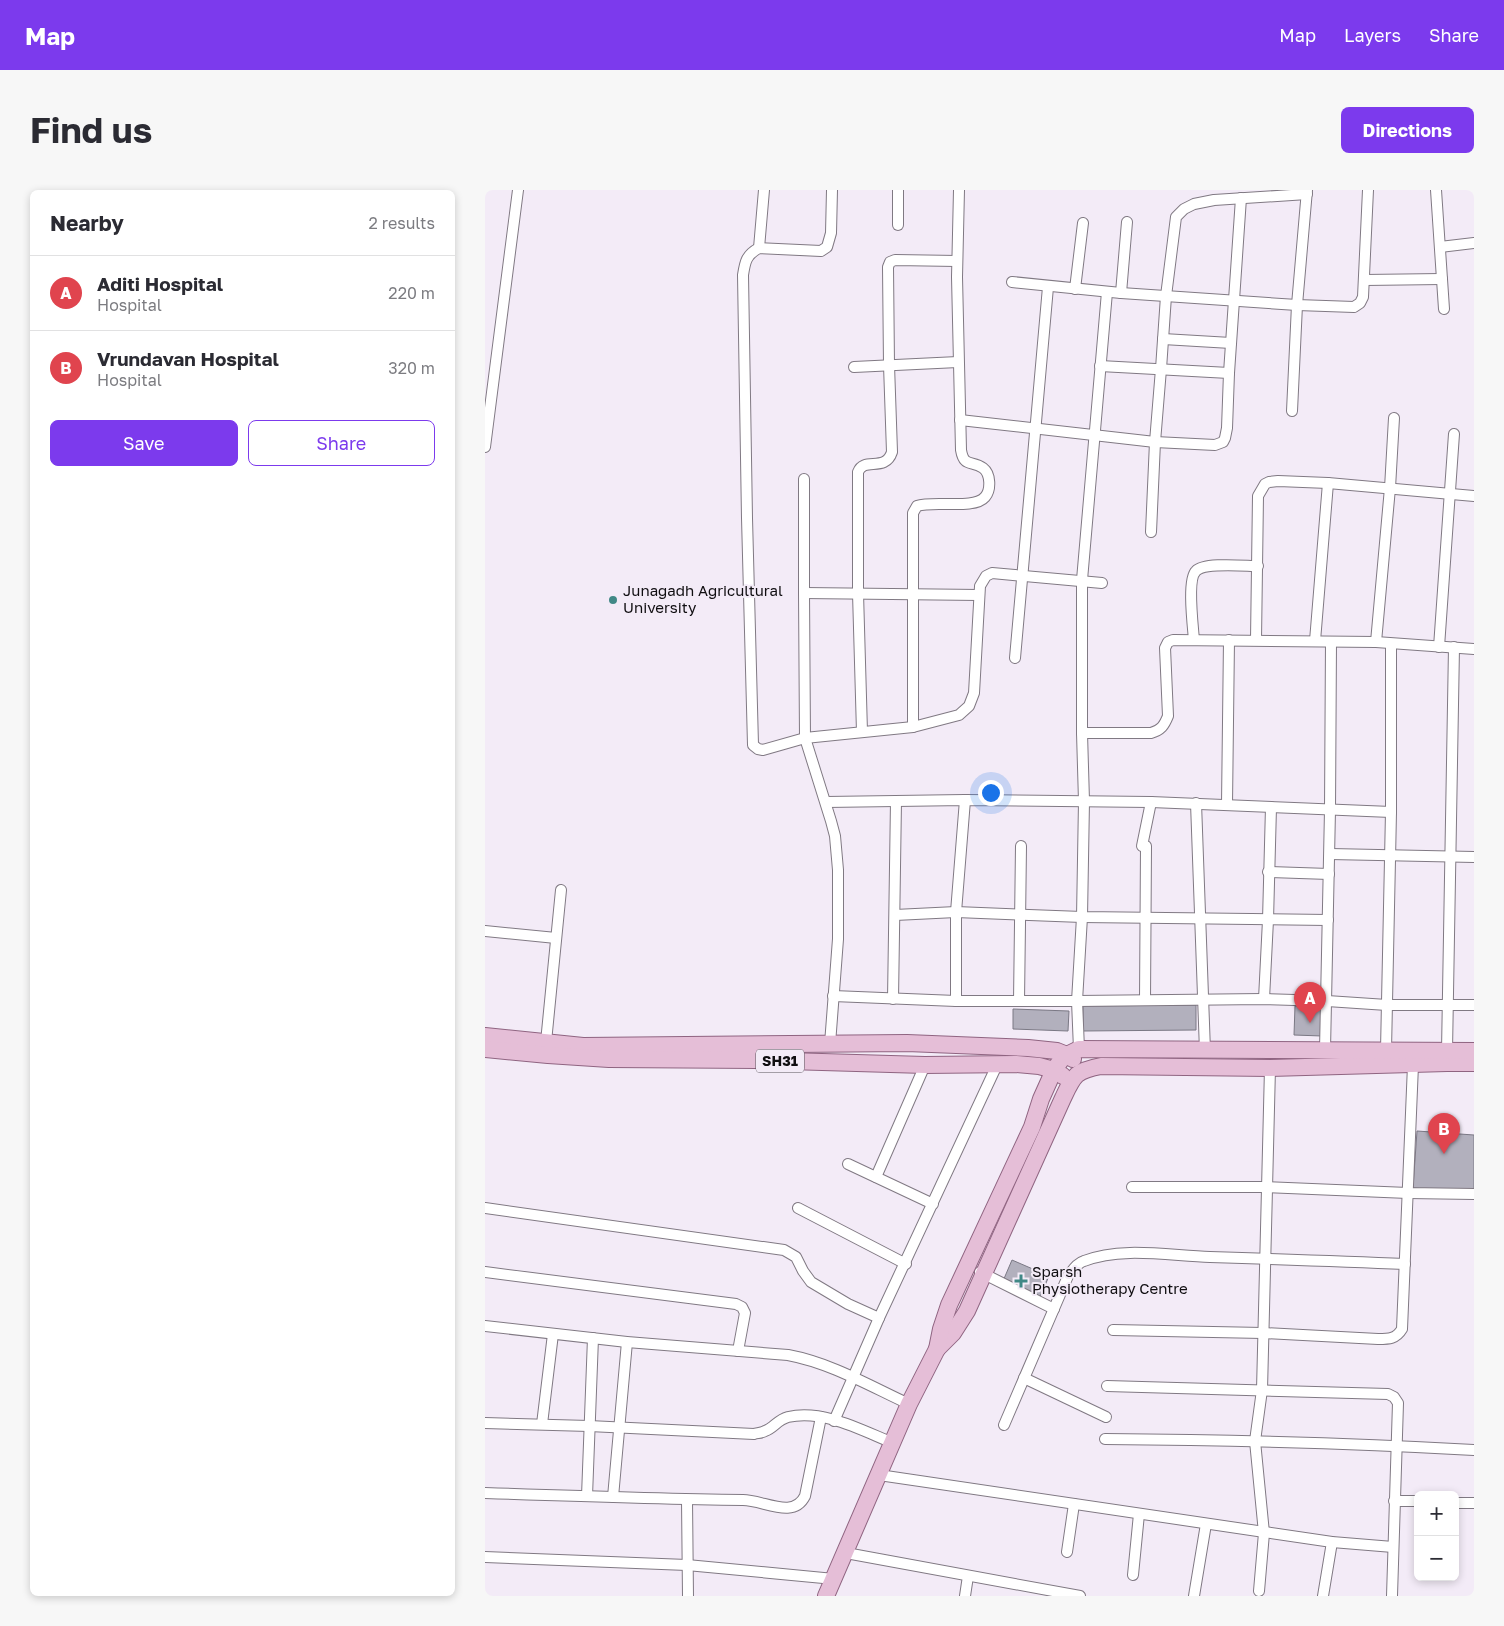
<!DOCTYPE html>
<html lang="en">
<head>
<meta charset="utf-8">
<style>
  :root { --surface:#fff; --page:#f7f7f7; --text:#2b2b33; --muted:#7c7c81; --line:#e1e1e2; --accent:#7c3aed }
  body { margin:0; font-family:"Golos Text",sans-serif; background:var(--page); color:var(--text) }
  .controls { position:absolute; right:15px; bottom:15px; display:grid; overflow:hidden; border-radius:8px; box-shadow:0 2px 8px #0003 }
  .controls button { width:45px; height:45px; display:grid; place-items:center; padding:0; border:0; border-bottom:1px solid var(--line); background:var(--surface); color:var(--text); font:25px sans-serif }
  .you { position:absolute; left:505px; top:602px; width:18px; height:18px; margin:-12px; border:4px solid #fff; border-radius:50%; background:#1a73e8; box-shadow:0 0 0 8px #1a73e833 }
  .badge { display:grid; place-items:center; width:32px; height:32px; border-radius:50%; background:var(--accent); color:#fff; font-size:16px; font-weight:700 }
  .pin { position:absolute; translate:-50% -41px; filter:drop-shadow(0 1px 2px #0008) }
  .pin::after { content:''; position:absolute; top:26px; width:18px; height:15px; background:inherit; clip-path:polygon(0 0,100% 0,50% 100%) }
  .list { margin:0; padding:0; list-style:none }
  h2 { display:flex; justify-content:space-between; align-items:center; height:65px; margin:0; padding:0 20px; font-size:21px }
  h2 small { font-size:16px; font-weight:400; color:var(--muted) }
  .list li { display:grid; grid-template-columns:32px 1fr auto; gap:15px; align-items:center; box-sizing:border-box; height:75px; padding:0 20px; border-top:1px solid var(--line) }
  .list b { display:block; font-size:19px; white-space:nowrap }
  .list p { margin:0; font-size:16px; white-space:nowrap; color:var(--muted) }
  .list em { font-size:16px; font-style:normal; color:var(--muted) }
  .actions { display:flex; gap:10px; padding:15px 20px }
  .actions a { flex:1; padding:11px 0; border:1px solid var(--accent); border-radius:8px; text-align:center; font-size:18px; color:var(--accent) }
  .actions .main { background:var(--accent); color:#fff }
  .map { position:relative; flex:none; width:989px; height:1406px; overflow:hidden; border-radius:8px }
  header { display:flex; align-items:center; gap:30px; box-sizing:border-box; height:70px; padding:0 25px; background:var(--accent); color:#fff }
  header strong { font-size:24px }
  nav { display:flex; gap:28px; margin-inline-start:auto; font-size:18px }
  .intro { display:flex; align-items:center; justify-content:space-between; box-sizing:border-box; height:120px; padding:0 30px }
  h1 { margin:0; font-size:35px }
  .button { padding:12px 22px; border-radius:8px; background:var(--accent); color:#fff; font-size:18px; font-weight:700 }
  main { display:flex; gap:30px; padding:0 30px }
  aside { flex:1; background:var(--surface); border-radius:8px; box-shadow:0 2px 8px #0003 }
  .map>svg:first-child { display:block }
</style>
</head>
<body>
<header>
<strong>Map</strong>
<nav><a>Map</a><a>Layers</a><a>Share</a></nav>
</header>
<div class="intro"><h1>Find us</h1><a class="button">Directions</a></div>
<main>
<aside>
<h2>Nearby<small>2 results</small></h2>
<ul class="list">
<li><span class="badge" style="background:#e0444e">A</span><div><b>Aditi Hospital</b><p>Hospital</p></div><em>220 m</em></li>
<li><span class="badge" style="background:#e0444e">B</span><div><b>Vrundavan Hospital</b><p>Hospital</p></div><em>320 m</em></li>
</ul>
<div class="actions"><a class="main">Save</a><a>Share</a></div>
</aside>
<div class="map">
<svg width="989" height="1406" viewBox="0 0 989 1406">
  <rect width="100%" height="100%" fill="#f3ebf7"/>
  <g fill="#b2b0bd" stroke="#7a7884">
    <polygon points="711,815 711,840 598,841 598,816"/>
    <polygon points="810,816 838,817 837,846 809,845"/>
    <polygon points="528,819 584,821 583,841 528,839"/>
    <polygon points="932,941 989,945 989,1003 928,998"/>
    <polygon points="527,1070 564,1086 555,1107 518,1091"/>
  </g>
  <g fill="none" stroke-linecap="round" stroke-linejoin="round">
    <defs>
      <g id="street">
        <path d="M347,0L346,43L342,57L336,61L274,58C261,65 260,72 258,85L262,328L268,555L273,559L278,560L320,548L428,537L474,525L484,516L489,503L495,396L501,386L507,383L617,393"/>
        <polyline points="413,0 413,35"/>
        <polyline points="951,0 959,119"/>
        <polyline points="955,57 989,53"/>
        <polyline points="274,58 279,0"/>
        <polyline points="879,90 957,89"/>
        <polyline points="527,92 636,103 812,115 869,117 875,113 878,107 883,0"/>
        <polyline points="590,99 598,33"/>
        <polyline points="636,103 642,32"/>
        <polyline points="678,149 746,153"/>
        <polyline points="615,176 744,183"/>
        <polyline points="369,177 473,172"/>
        <polyline points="807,221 812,115 822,0"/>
        <polyline points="475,230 670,252 730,255 738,252 740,248 742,238 744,183 756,8"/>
        <polyline points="0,257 33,0"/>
        <polyline points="319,289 319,403 320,548 346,631 350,646 353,680 353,749 345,854"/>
        <polyline points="666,342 670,252 676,179 681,106 691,27 699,19 709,14 729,10 822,4"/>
        <polyline points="319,403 494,405"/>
        <path d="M709,450C708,437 702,389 711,381C719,372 760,376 773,376"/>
        <polyline points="771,450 773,306 780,294 784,292 793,291 843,293 989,306"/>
        <polyline points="830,451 843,293"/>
        <polyline points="891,452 905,298 909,228"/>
        <polyline points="954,457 969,244"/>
        <polyline points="530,468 563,97"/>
        <path d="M428,537V323L432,316C449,310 489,320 500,307C506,300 506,284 498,278C487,270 479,278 476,260L472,87L474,0"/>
        <path d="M377,542L373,403V282C379,266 400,283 407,262L404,175L403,77L405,72L410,70L472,71"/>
        <path d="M597,543H666C676,540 679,536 683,526L680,458L683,452L688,450L891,452L989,459"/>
        <polyline points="341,612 480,610 666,612 906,622"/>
        <polyline points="711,613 720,861"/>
        <polyline points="742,614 744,450"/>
        <polyline points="657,656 666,612"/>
        <polyline points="845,664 989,667"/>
        <polyline points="783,682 844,684"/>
        <polyline points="410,725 471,722 597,727 843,730"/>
        <polyline points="0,741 71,748"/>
        <polyline points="348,806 471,811 592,811 779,809 842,811 902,815 989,815"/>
        <polyline points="408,809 411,611"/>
        <polyline points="779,809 783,730 786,617"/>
        <polyline points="660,810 661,656"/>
        <polyline points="471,811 471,722 480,610"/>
        <polyline points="534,811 536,656"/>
        <polyline points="61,852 76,700"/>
        <polyline points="594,859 592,811 597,727 599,611 597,543 597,390 622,102"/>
        <polyline points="840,860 845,620 846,452"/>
        <polyline points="901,860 906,622 906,454"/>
        <polyline points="962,861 969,457"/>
        <polyline points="363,974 448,1014"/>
        <polyline points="391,987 440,875"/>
        <polyline points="647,997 781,997 923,1003 989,1004"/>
        <polyline points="0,1018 299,1060 311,1067 318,1081 326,1092 363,1114 394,1128"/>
        <polyline points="313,1018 421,1074"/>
        <polyline points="0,1082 251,1114 257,1117 260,1123 253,1161"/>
        <polyline points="495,1082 569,1119"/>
        <path d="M0,1136L142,1152L303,1165C346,1173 385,1196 424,1214"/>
        <path d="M628,1140L778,1143L893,1149C904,1149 911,1149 917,1139L928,875"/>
        <polyline points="539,1188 621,1227"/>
        <polyline points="622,1196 903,1204 909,1207 913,1213 907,1406"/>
        <polyline points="349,1231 394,1128 512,875"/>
        <path d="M0,1233L104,1236L269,1244C272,1243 277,1243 280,1241C289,1238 292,1230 303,1227C338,1219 376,1240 408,1253"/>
        <polyline points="57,1234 68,1144"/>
        <path d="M519,1235L583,1086C588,1080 592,1073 599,1071C637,1056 686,1066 725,1067C790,1069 855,1071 920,1074"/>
        <path d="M620,1249C743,1250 866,1253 989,1260"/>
        <polyline points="394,1285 847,1352 908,1357"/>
        <path d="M0,1303C86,1306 172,1309 258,1310C279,1310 308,1330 320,1306L336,1227"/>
        <polyline points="102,1306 108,1148"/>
        <polyline points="128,1307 142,1152"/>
        <polyline points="202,1310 203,1406"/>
        <polyline points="909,1311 933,1311"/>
        <polyline points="970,1313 989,1313"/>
        <polyline points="582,1362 589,1314"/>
        <polyline points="361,1363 595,1406"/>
        <polyline points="0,1367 202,1375 349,1389"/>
        <polyline points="648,1385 654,1324"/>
        <polyline points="774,1401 779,1343 770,1251 777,1200 785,878"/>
        <polyline points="480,1406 483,1386"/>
        <polyline points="709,1406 721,1334"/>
        <polyline points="838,1406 847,1352"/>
      </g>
      <g id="primary">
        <polyline points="0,846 98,856 422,853 543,858 572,861 582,865 588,869"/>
        <polyline points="0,859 63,865 124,869 272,870 440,875 531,874 554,876 569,880 578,886"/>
        <path d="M452,1159L468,1143L482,1121L578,908C589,885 590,881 616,876L785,878L962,873H989"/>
        <polyline points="341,1406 424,1214 452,1159 456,1139 464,1115 547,937 556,909 569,880 576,870 582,865 594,859 989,861"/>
      </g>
    </defs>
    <use href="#street" stroke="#807983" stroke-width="12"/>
    <use href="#primary" stroke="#8f6481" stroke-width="18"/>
    <use href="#street" stroke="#fff" stroke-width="10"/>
    <use href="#primary" stroke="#e5bed7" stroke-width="16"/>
  </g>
  <g fill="#408886" stroke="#f3ebf7" stroke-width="2">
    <circle cx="128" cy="410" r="5"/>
    <path d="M533.5 1083.5h5v5h5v5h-5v5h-5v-5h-5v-5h5z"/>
  </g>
  <g text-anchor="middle" stroke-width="4" stroke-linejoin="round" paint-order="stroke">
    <rect fill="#f3ebf7" stroke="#545056" stroke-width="1" x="271" y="859.5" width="48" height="23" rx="4"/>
    <g font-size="14" font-weight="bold" fill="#100e11">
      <text x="295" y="876">SH31</text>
    </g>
    <g font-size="15" fill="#100e11" stroke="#f3ebf7" text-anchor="start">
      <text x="138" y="406">Junagadh Agricultural<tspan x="138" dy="17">University</tspan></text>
      <text x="547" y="1087">Sparsh<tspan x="547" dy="17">Physiotherapy Centre</tspan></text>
    </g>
  </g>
</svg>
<div class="controls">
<button>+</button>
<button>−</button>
</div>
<div class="you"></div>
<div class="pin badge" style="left:825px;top:833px;background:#e0444e">A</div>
<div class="pin badge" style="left:959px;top:964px;background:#e0444e">B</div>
</div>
</main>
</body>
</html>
